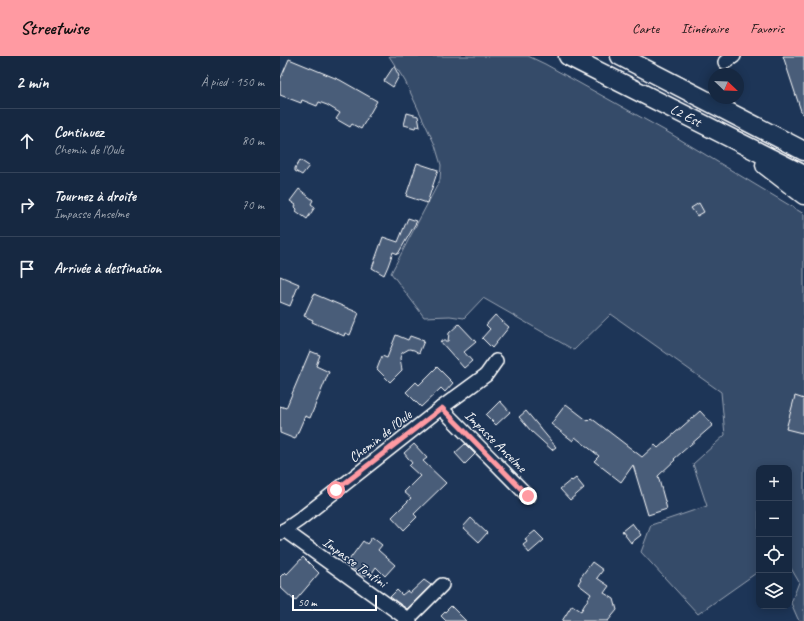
<!DOCTYPE html>
<html lang="fr">
<head>
<meta charset="utf-8">
<style>
  :root { --surface:#162841; --page:#1f3048; --text:#f1f3f6; --muted:#9ea6b1; --line:#35445a; --accent:#ff9aa2 }
  body { margin:0; font-family:Caveat,sans-serif; background:var(--page); color:var(--text) }
  .controls { position:absolute; right:12px; bottom:12px; display:grid; overflow:hidden; border-radius:8px; box-shadow:0 2px 10px #0003 }
  .controls button { width:36px; height:36px; display:grid; place-items:center; padding:0; border:0; border-bottom:1px solid var(--line); background:var(--surface); color:var(--text); font:20px sans-serif }
  .compass { position:absolute; left:428px; top:12px; width:36px; height:36px; border-radius:50%; background:var(--surface); box-shadow:0 2px 10px #0003; rotate:113deg }
  .scale { position:absolute; left:12px; bottom:10px; width:85px; box-sizing:border-box; padding-left:4px; border:2px solid #fff; border-top:0; font-size:11px; line-height:14px; white-space:nowrap; color:#fff; -webkit-text-stroke:3px #1d3557; paint-order:stroke }
  .stop { position:absolute; width:12px; height:12px; margin:-9px; border:3px solid #ff9aa2; border-radius:50%; background:#fff }
  .stop.end { background:#ff9aa2; border-color:#fff; box-shadow:0 1px 4px #0008 }
  .list { margin:0; padding:0; list-style:none }
  h2 { display:flex; justify-content:space-between; align-items:center; height:52px; margin:0; padding:0 16px; font-size:17px }
  h2 small { font-size:13px; font-weight:400; color:var(--muted) }
  .list li { display:grid; grid-template-columns:26px 1fr auto; gap:12px; align-items:center; box-sizing:border-box; height:64px; padding:0 16px; border-top:1px solid var(--line) }
  .list b { display:block; font-size:15px; white-space:nowrap }
  .list p { margin:0; font-size:13px; white-space:nowrap; color:var(--muted) }
  .list em { font-size:13px; font-style:normal; color:var(--muted) }
  .icon { flex:none; width:22px; height:22px; fill:none; stroke:currentColor; stroke-width:2; stroke-linecap:round; stroke-linejoin:round }
  .map { position:relative; flex:none; width:524px; height:565px; overflow:hidden }
  header { display:flex; align-items:center; gap:24px; box-sizing:border-box; height:56px; padding:0 20px; background:var(--accent); color:#111 }
  header strong { font-size:19px }
  nav { display:flex; gap:22px; margin-inline-start:auto; font-size:14px }
  main { display:flex }
  aside { flex:1; background:var(--surface) }
  .map>svg:first-child { display:block }
</style>
</head>
<body>
<header>
<strong>Streetwise</strong>
<nav><a>Carte</a><a>Itinéraire</a><a>Favoris</a></nav>
</header>
<main>
<aside>
<h2>2 min<small>À pied · 150 m</small></h2>
<ul class="list">
<li><svg class="icon" aria-label="ahead" viewBox="0 0 24 24"><path d="M12 20V5M6 11l6-6 6 6"/></svg><div><b>Continuez</b><p>Chemin de l'Oule</p></div><em>80 m</em></li>
<li><svg class="icon" aria-label="right" viewBox="0 0 24 24"><path d="M7 20v-9h11M14 6l5 5-5 5"/></svg><div><b>Tournez à droite</b><p>Impasse Anselme</p></div><em>70 m</em></li>
<li><svg class="icon" aria-label="arrive" viewBox="0 0 24 24"><path d="M6 21V4h12l-3 4 3 4H6"/></svg><div><b>Arrivée à destination</b></div></li>
</ul>
</aside>
<div class="map">
<svg width="524" height="565" viewBox="0 0 524 565">
  <rect width="100%" height="100%" fill="#1d3557"/>
  <filter id="ink" filterUnits="userSpaceOnUse"><feTurbulence type="fractalNoise" baseFrequency=".025" numOctaves="2"/><feDisplacementMap in="SourceGraphic" scale="8" xChannelSelector="R" yChannelSelector="G"/><feConvolveMatrix kernelMatrix="1 2 1 2 8 2 1 2 1" color-interpolation-filters="sRGB"/></filter>
  <g filter="url(#ink)">
    <polygon fill="#364b69" stroke="#9aa5b4" points="109,0 248,0 265,8 391,78 524,158 524,565 520,565 518,563 511,547 519,526 509,509 509,412 479,412 479,515 418,558 361,496 371,469 427,450 413,408 445,379 441,336 331,258 294,294 203,242 184,262 170,260 144,261 111,217 160,124 161,109 155,89 125,25"/>
    <g fill="#4a5d79" stroke="#fff">
      <polygon points="503,0 524,0 524,57 522,58"/>
      <polygon points="9,3 60,24 97,45 81,73 72,68 70,71 56,63 60,57 47,49 39,46 37,50 22,44 21,47 0,39 0,24"/>
      <polygon points="114,10 119,20 113,31 104,25"/>
      <polygon points="127,57 138,60 140,71 136,70 135,72 124,69"/>
      <polygon points="20,104 29,110 22,119 15,115 15,112"/>
      <polygon points="137,107 158,114 147,147 126,140"/>
      <polygon points="19,133 33,144 31,148 35,151 27,163 16,155 17,153 15,151 16,149 10,145"/>
      <polygon points="419,147 424,156 417,160 411,152"/>
      <polygon points="128,162 137,165 118,198 113,196 108,210 104,219 92,212 103,181 118,186"/>
      <polygon points="0,220 19,228 10,250 0,246"/>
      <polygon points="34,238 79,257 70,279 65,277 64,280 32,266 33,264 24,260"/>
      <polygon points="215,259 229,271 212,292 202,282 210,273 206,269"/>
      <polygon points="179,268 196,286 184,296 192,305 184,312 160,285 168,285 169,277"/>
      <polygon points="116,279 128,284 130,280 144,285 139,297 134,294 129,293 122,297 120,302 122,314 110,326 97,313 102,300 107,302"/>
      <polygon points="30,295 40,299 36,310 49,316 30,362 25,360 15,383 0,377 0,350 6,352"/>
      <polygon points="157,311 173,327 165,336 161,332 141,351 126,336 136,326 139,329"/>
      <polygon points="515,340 524,343 524,372 522,377 506,373"/>
      <polygon points="220,345 230,356 216,369 206,359"/>
      <polygon points="286,348 308,365 311,362 362,401 375,389 378,392 420,355 433,369 394,403 395,404 378,420 387,453 368,459 353,409 341,426 314,405 319,400 295,381 293,385 271,368"/>
      <polygon points="246,355 276,391 272,394 251,375 239,361"/>
      <polygon points="134,388 147,402 143,405 166,427 134,458 137,461 124,474 112,461 131,442 124,436 140,420 129,410 132,407 124,397"/>
      <polygon points="185,388 195,398 185,408 175,397"/>
      <polygon points="296,422 304,432 290,444 280,433 291,424 292,425"/>
      <polygon points="191,462 207,477 199,486 183,471"/>
      <polygon points="352,467 361,479 351,487 342,475"/>
      <polygon points="255,475 264,484 249,497 243,489 247,486 245,483"/>
      <polygon points="92,481 102,489 98,494 115,509 105,520 96,511 92,517 84,520 66,508 83,485 87,488"/>
      <polygon points="23,501 39,517 15,545 0,531 0,521 5,516 7,518"/>
      <polygon points="312,506 323,514 317,522 329,530 324,537 334,543 337,554 328,565 282,565 292,549 301,555 311,538 298,528 301,523 300,522"/>
      <polygon points="144,524 151,529 127,553 110,541 117,534 122,539 127,535 130,537"/>
      <polygon points="171,550 186,565 166,565 161,560"/>
    </g>
    <g fill="none" stroke-linecap="round" stroke-linejoin="round">
      <defs>
        <g id="minor">
          <polyline points="445,6 454,0"/>
          <polyline points="161,352 248,440"/>
          <polyline points="4,474 130,565"/>
          <polyline points="0,477 19,464 161,352 206,319 216,305"/>
          <polyline points="128,563 162,529"/>
        </g>
        <g id="highway">
          <polyline points="288,0 524,119"/>
          <polyline points="340,0 524,95"/>
          <polyline points="485,109 524,139"/>
        </g>
      </defs>
      <use href="#minor" stroke="#fff" stroke-width="16"/>
      <use href="#highway" stroke="#fff" stroke-width="21"/>
      <use href="#minor" stroke="#1d3557" stroke-width="13"/>
      <use href="#highway" stroke="#1d3557" stroke-width="18"/>
    </g>
  </g>
  <g fill="none" stroke-linecap="round" stroke-linejoin="round" filter="url(#ink)">
    <polyline stroke="#ff9aa2" stroke-width="5" points="56,434 162,352 248,440"/>
  </g>
  <g text-anchor="middle" stroke-width="3" stroke-linejoin="round" paint-order="stroke">
    <g font-size="14" fill="#fff" stroke="#1d3557">
      <text transform="translate(406 59) rotate(27)" y="5">L2 Est</text>
      <text transform="translate(100 380) rotate(-38)" y="5">Chemin de l'Oule</text>
      <text transform="translate(216 385) rotate(45)" y="5">Impasse Anselme</text>
      <text transform="translate(75 506) rotate(36)" y="5">Impasse Tontini</text>
    </g>
  </g>
</svg>
<div class="controls">
<button>+</button>
<button>−</button>
<button><svg class="icon" aria-label="locate" viewBox="0 0 24 24"><circle cx="12" cy="12" r="6"/><path d="M12 2v4M12 18v4M2 12h4M18 12h4"/></svg></button>
<button><svg class="icon" aria-label="layers" viewBox="0 0 24 24"><path d="M12 4l9 5-9 5-9-5zM3 14l9 5 9-5"/></svg></button>
</div>
<svg class="compass" viewBox="-18 -18 36 36"><path d="M0-13l5 13h-10z" fill="#e53935"/><path d="M0 13l5-13h-10z" fill="#9ea6b1"/></svg>
<div class="scale">50 m</div>
<div class="stop" style="left:56px;top:434px"></div>
<div class="stop end" style="left:248px;top:440px"></div>
</div>
</main>
</body>
</html>
